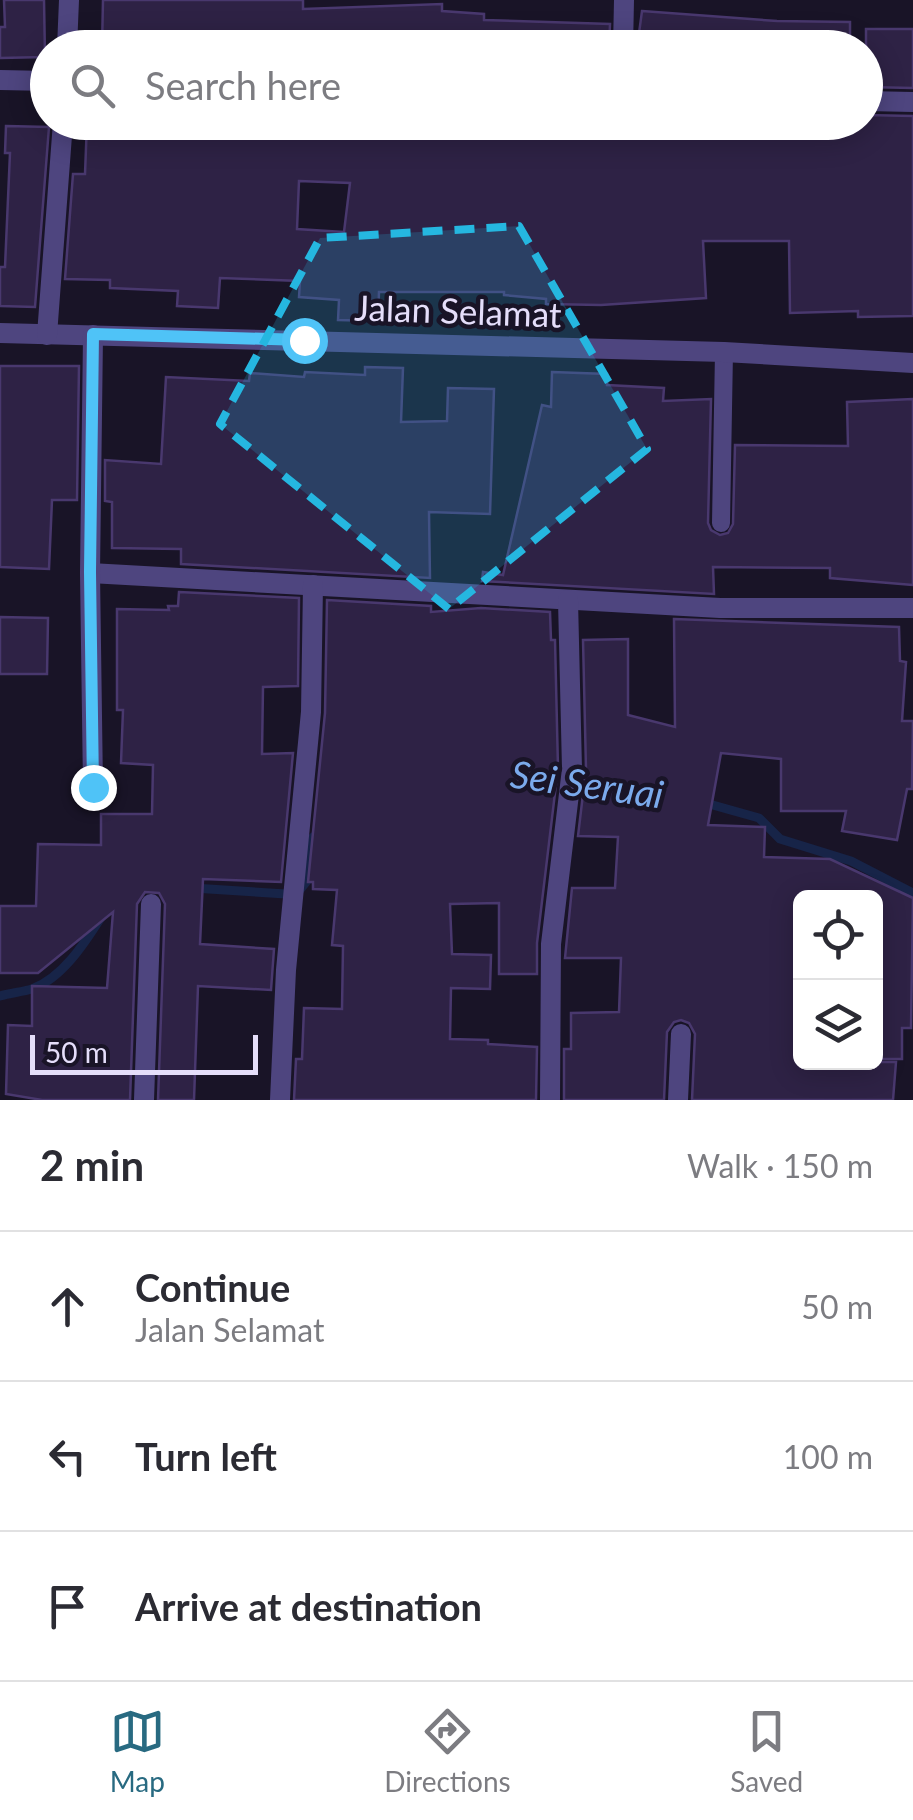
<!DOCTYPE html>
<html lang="en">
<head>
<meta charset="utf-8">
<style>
  :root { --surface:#fff; --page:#f7f7f7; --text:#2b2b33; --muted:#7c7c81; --line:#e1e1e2; --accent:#286a81 }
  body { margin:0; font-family:Lato,sans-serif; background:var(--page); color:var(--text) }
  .controls { position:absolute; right:30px; bottom:30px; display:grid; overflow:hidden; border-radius:15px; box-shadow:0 5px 25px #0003 }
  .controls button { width:90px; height:90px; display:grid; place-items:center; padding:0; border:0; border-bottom:2px solid var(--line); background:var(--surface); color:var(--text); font:50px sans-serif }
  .scale { position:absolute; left:30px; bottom:25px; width:228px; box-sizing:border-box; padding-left:10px; border:5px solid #e5defa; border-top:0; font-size:28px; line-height:35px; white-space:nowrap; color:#e5defa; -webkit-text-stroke:8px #191427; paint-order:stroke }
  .stop { position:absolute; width:30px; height:30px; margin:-22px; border:8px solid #4fc3f7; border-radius:50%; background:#fff }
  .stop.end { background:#4fc3f7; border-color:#fff; box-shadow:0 2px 10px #0008 }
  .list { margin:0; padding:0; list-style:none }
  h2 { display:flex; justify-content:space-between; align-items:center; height:130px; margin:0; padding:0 40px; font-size:42px }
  h2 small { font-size:32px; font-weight:400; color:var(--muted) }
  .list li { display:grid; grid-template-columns:65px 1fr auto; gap:30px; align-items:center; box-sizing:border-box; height:150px; padding:0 40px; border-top:2px solid var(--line) }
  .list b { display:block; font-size:38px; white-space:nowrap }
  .list p { margin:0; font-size:32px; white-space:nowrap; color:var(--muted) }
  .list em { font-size:32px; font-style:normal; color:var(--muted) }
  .icon { flex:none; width:55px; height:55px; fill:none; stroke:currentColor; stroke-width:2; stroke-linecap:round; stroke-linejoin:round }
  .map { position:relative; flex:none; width:913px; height:1100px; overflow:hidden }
  .search { position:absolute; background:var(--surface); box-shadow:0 5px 25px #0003; left:30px; right:30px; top:30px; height:110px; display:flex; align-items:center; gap:25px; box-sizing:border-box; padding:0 35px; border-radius:55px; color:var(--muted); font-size:38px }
  .sheet { height:580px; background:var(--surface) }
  nav { display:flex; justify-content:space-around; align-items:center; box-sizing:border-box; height:140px; border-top:2px solid var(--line); background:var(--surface); font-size:28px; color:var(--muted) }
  nav a { display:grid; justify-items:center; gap:5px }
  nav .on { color:var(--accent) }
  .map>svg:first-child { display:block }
</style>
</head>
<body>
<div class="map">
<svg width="913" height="1100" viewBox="0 0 913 1100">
  <rect width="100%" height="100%" fill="#191427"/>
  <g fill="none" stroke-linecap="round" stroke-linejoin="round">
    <g stroke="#172448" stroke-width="9">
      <polyline points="702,802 759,818 780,839 851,861 913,893"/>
      <polyline points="193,888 286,894"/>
      <polyline points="299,891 307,881 313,837 317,834"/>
      <path d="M0,996C10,993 22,992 32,989C62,978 84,944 100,919"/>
    </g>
  </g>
  <g fill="#2e2245" stroke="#49386e" stroke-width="2.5" fill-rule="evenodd">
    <polygon points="4,0 44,0 45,57 0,58 0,27 5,27"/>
    <polygon points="103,0 303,0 303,9 442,4 442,11 484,14 484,20 610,24 609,48 102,48"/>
    <polygon points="642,11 777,21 850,22 850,48 637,48"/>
    <polygon points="866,29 913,29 913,88 866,87"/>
    <path d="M866,115L913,116V316L858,317V311L790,313L789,241H703L706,298L601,305L546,304V299L504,295V292H379L378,321L338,320L339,300L299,297L300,281L220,278L218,308L177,306L178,291L110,288V280L65,279L73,174H85L87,122H866ZM299,181L350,183L344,232L297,229Z"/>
    <polygon points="6,126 49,127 35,307 0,306 0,267 5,267 10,153 5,153"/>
    <polygon points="0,366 79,366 77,500 52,500 49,569 0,567"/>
    <polygon points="365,367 403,368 401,422 447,421 448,388 494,389 490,514 429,512 430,578 181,564 181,549 112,548 112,502 105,501 105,460 161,464 166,377 249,381 250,373 304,377 305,372 365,375"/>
    <polygon points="552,372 607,374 607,385 664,388 663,401 711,399 708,523 711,530 720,535 728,533 733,524 735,445 848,446 847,402 913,399 913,585 830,578 830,568 713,567 714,594 482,581 483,572 503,575 542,405 551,407"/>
    <polygon points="179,592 299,598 298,686 263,687 262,754 293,753 281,882 203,879 200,944 274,949 271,990 198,986 194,1100 158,1100 165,904 159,893 145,892 137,904 130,1100 42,1100 6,1094 8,1025 32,1026 32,986 107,988 113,912 38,973 0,973 0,906 36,906 38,844 101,845 101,814 152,814 153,765 121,763 123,710 117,710 117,609 169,610 168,606 178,606"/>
    <polygon points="327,600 431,606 431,612 481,608 550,612 551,640 555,640 558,768 537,943 537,974 499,974 499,903 450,904 452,954 491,955 490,989 451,988 450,1039 488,1040 488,1044 537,1047 536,1100 294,1100 296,1059 302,1059 304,1008 342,1009 343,946 332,945 337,890 313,889 313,882 308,882 325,713"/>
    <polygon points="0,617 48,618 47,674 0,674"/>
    <polygon points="674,619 899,627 900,661 906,662 902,721 913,721 912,789 907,789 897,840 842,831 846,811 781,811 781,759 721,753 708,825 765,827 764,857 830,859 913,898 911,1028 902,1028 902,1059 876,1059 876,898 800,898 800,1062 896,1062 893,1100 692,1100 695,1034 689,1023 681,1020 674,1022 667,1032 664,1100 564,1100 564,1049 571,1049 571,1013 619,1012 621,958 565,958 572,888 615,888 618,837 578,836 586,769 583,640 628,639 628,715 675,727"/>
  </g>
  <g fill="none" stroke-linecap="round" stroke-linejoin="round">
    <polyline stroke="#4e457f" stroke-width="18" points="721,523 724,352"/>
    <g stroke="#4e457f" stroke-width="20">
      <polyline points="67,48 69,0"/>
      <polyline points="623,48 624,0"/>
      <polyline points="0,80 48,81"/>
      <polyline points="866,101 913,102"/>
      <polyline points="0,333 724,352 913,363"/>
      <polyline points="47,335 63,122"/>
      <polyline points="90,573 720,608 913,608"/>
      <polyline points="93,787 90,573 93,335"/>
      <polyline points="144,1100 151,904"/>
      <polyline points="280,1100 286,970 311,712 313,585"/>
      <polyline points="550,1100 551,944 572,769 568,600"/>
      <polyline points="678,1100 681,1034"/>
    </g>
  </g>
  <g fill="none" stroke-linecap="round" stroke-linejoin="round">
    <polyline stroke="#4fc3f7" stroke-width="12" points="93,787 90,572 93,334 304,340"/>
  </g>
  <path fill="#25b7e0" fill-opacity="0.2" stroke="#25b7e0" stroke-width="8" stroke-dasharray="20 12" stroke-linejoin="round" d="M519,226L647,449L449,609L220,424L320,238Z"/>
  <g text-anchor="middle" stroke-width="9" stroke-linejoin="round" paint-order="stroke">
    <g font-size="35" fill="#e5defa" stroke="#191427">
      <text transform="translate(458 312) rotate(2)" y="12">Jalan Selamat</text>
    </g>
    <g font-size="38" font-style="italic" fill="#7baaec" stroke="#191427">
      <text transform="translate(587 785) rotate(8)" y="13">Sei Seruai</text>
    </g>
  </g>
</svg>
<div class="controls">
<button><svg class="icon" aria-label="locate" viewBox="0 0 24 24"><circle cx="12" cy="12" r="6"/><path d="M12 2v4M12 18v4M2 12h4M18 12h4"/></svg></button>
<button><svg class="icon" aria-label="layers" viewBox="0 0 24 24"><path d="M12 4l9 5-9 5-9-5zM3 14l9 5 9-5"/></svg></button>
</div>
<div class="scale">50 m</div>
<div class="stop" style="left:304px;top:340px"></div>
<div class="stop end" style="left:93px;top:787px"></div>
<div class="search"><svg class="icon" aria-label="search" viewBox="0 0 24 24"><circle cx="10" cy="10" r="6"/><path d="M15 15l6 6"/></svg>Search here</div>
</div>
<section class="sheet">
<h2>2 min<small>Walk · 150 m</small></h2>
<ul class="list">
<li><svg class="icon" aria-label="ahead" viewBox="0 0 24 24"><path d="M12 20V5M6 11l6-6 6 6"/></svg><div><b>Continue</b><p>Jalan Selamat</p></div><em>50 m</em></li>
<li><svg class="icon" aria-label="left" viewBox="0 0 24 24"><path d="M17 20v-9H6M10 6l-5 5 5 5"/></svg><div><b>Turn left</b></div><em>100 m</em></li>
<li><svg class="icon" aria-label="arrive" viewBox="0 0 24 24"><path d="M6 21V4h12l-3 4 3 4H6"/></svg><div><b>Arrive at destination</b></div></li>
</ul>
</section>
<nav>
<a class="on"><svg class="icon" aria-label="map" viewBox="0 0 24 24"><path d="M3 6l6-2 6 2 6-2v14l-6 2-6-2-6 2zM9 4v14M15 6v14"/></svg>Map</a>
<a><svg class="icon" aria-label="directions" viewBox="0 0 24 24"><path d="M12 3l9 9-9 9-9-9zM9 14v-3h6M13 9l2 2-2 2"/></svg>Directions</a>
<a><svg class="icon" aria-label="saved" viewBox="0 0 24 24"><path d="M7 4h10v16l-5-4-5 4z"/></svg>Saved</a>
</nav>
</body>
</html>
